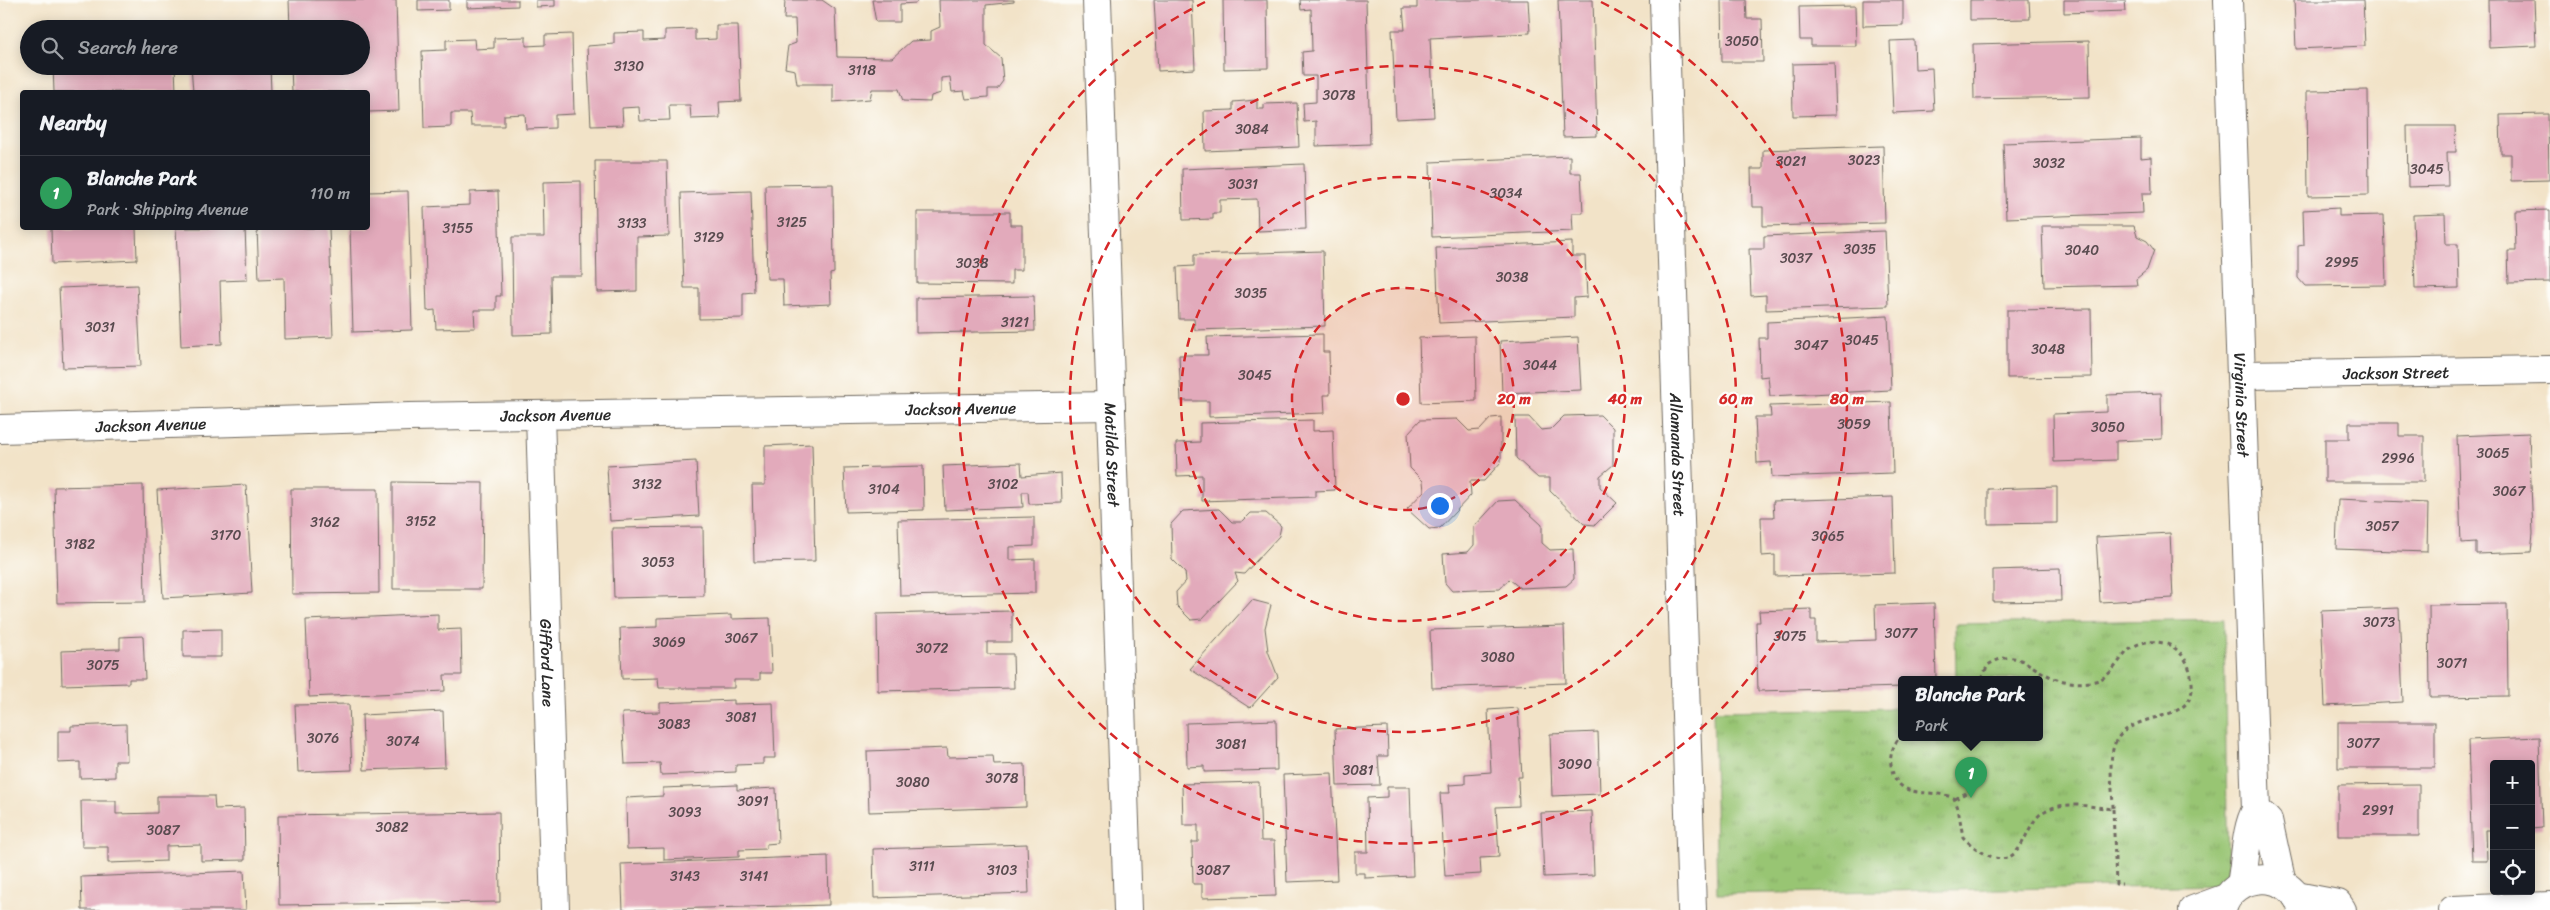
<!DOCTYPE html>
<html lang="en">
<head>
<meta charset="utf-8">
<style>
  :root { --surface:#171b24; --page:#242831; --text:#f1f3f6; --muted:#9ea1a6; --line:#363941; --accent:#c8321e }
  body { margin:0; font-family:Sriracha,sans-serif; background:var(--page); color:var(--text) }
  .controls { position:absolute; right:15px; bottom:15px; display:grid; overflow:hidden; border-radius:5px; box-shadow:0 2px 12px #0003 }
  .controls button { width:45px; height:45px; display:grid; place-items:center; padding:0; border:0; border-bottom:1px solid var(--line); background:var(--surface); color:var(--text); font:25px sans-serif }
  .you { position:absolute; left:1439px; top:505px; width:18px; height:18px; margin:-12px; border:4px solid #fff; border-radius:50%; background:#1a73e8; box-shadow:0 0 0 8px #1a73e833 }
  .badge { display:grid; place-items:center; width:32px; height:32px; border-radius:50%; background:var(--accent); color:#fff; font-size:16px; font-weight:700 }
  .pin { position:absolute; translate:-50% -41px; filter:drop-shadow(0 1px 2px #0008) }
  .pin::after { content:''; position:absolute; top:26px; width:18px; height:15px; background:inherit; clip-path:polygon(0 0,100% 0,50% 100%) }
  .popup { position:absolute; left:1898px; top:676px; width:145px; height:65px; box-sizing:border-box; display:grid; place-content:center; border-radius:5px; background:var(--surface); filter:drop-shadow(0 1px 4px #0005); font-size:16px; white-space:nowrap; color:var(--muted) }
  .popup b { font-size:19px; color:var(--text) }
  .popup::after { content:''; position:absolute; left:50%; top:100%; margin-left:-10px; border:10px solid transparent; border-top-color:var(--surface) }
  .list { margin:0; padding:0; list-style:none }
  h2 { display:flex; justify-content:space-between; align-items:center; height:65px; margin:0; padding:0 20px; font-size:21px }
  h2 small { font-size:16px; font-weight:400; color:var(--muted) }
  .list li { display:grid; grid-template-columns:32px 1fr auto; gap:15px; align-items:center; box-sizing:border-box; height:75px; padding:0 20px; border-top:1px solid var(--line) }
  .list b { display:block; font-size:19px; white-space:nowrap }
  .list p { margin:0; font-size:16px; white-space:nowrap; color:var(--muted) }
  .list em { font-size:16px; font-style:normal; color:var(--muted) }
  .icon { flex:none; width:28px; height:28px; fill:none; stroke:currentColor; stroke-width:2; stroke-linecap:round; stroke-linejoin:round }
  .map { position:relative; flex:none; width:2550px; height:910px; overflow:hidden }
  .search { position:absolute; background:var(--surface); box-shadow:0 2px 12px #0003; left:20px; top:20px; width:350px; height:55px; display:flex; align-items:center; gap:12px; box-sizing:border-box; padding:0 18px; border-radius:28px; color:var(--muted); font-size:19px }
  .panel { position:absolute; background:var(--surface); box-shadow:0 2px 12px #0003; left:20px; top:90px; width:350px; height:140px; border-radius:5px }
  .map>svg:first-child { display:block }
</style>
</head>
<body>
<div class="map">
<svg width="2550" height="910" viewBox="0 0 2550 910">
  <defs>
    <pattern id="park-tufts" width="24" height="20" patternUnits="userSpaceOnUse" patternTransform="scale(1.25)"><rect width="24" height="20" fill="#98c573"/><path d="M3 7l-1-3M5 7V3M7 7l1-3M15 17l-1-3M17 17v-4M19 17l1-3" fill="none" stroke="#83a964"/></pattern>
  </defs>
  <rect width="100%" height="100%" fill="#fdfcf7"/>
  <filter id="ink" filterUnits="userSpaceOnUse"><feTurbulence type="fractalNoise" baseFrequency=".02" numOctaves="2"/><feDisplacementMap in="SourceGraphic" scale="10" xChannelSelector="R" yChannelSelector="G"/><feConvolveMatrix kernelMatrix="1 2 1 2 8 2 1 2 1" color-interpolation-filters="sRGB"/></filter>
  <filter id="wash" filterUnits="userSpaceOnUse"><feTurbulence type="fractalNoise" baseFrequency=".0096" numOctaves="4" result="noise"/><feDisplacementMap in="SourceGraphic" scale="20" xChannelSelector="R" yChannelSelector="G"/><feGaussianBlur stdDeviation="1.12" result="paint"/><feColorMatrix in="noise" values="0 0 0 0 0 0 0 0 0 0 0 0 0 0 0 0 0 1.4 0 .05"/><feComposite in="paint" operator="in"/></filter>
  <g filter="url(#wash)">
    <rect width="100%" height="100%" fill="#f2e3c8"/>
    <polygon fill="url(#park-tufts)" stroke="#62784f" points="2224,619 2228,885 1717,894 1713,711 1902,708 1902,737 2040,737 2040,679 1956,679 1955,624"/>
    <g id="blocks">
      <g fill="#e2aabb">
        <polygon points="289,0 396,0 399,111 368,112 368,92 292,92 291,66 361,66 361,29 290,29"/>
        <polygon points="418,0 449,0 449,10 418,11"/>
        <polygon points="467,0 518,0 518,6 467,8"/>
        <polygon points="536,0 555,0 555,6 536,7"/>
        <polygon points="785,0 822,0 835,9 837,57 892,58 911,41 931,40 931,31 940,27 939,0 1014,0 1014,2 986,5 986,45 1001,58 1003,81 997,89 988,89 988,97 966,99 964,91 952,92 950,77 941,78 941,93 931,96 930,102 903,101 899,89 872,89 870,99 833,102 833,84 797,84 795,70 785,68 788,46 796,43 795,19 784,19"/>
        <polygon points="872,0 917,0 916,3 900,4 900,22 876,22"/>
        <polygon points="1154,0 1192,0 1195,69 1158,71"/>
        <polygon points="1223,0 1267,0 1268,68 1224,69"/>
        <polygon points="1300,0 1366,0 1370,144 1316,146 1316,121 1304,122 1303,103 1316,102 1316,76 1303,76 1302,52 1312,51 1311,9 1301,10"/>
        <polygon points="1417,0 1528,0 1530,33 1430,38 1434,117 1396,119 1392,30 1405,30 1403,8 1417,8"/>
        <polygon points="1558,0 1593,0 1597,136 1563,137"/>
        <polygon points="1721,0 1746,0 1747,19 1762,19 1763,62 1722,62"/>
        <polygon points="1863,0 1903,0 1903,25 1863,26"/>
        <polygon points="1970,0 2029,0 2030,19 1970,20"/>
        <polygon points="2064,0 2125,0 2126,11 2064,13"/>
        <polygon points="2294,0 2363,0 2365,46 2296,49"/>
        <polygon points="2488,0 2534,0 2536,46 2489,48"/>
        <polygon points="1855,6 1856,46 1811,46 1811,40 1800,40 1799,7"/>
        <polygon points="716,25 738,25 741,101 719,102 720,118 691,119 690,105 669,105 670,120 640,121 639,107 622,108 623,125 591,126 587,46 614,44 614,33 644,32 644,41 665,40 665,30 695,29 695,40 716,39"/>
        <polygon points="572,34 574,114 555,115 555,128 526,129 525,114 504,115 504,126 471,126 470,113 451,113 451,127 424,128 422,51 446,50 446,40 474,39 475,49 494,48 494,38 526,37 526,46 545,45 545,35"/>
        <polygon points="1914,40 1915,69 1932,68 1934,111 1893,113 1890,41"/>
        <polygon points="2089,41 2090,97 1974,99 1973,44"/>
        <polygon points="1834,63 1836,115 1793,116 1792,64"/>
        <polygon points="53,66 175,66 176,92 54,92"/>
        <polygon points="191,66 270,66 271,92 193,92"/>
        <polygon points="2368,90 2369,195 2308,196 2307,91"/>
        <polygon points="1257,100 1257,109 1264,109 1264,104 1297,103 1299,147 1205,151 1204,111 1233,110 1233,102"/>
        <polygon points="2548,114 2549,180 2511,181 2511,154 2501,154 2500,115"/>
        <polygon points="2407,126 2455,126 2456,152 2447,152 2448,186 2408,187"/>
        <polygon points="2141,138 2141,158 2151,157 2152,193 2142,193 2143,213 2006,218 2003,143"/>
        <polygon points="1883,146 1885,223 1763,226 1763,207 1752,207 1751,169 1763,169 1763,150"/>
        <polygon points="1570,156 1570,173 1581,173 1583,213 1572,213 1573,231 1432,237 1430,162"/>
        <polygon points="595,161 667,161 669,236 637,237 637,291 597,292"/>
        <polygon points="1304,164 1306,229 1258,231 1257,199 1220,200 1220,213 1213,213 1213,219 1183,220 1182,169"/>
        <polygon points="581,181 582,276 551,276 552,334 513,335 512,237 544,237 543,182"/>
        <polygon points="833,184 834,273 830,274 831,304 784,306 783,279 767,279 765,185"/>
        <polygon points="408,191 412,330 353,332 350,228 368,228 368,192"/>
        <polygon points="498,191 501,296 496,296 496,310 474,310 475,328 436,329 435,310 427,311 424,207 470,205 470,192"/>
        <polygon points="751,191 754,292 743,293 743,318 699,319 699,288 684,288 681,193"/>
        <polygon points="2339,208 2339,216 2384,215 2386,285 2305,286 2298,278 2298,246 2304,245 2303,210"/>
        <polygon points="2550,210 2550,282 2509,283 2508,251 2516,251 2515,211"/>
        <polygon points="917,212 1010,212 1010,225 1022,225 1022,270 1012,270 1012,284 917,283"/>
        <polygon points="2445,214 2446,244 2458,244 2459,288 2415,289 2413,215"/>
        <polygon points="2042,226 2134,226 2137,236 2147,241 2154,250 2147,270 2136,279 2137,285 2044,287"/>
        <polygon points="51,228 136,228 137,260 52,264"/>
        <polygon points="176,228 245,228 247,280 220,281 222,344 181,346"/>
        <polygon points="257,228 329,228 333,337 285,339 284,278 259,279"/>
        <polygon points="1885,231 1888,306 1766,310 1766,295 1751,296 1749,249 1764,249 1764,236"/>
        <polygon points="1572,242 1572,256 1585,256 1587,297 1574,298 1574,317 1439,323 1436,248"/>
        <polygon points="1323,251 1325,326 1195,330 1194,319 1179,319 1177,267 1194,266 1194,255"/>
        <polygon points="137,285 141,366 63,368 59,288"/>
        <polygon points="1034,296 1035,331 916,333 916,298"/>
        <polygon points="2091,309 2092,377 2007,378 2007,310"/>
        <polygon points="1888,316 1891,390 1770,396 1768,376 1760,377 1759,338 1767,338 1767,322"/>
        <polygon points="1323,334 1323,352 1329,352 1330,395 1324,395 1325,413 1209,417 1209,401 1181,401 1179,355 1208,355 1207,337"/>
        <polygon points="1475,336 1476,401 1421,403 1419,338"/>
        <polygon points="1578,337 1581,390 1502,393 1500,341"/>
        <polygon points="2161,393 2162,439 2116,441 2116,460 2054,462 2053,414 2107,412 2107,395"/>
        <polygon points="1891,402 1893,473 1772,477 1771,462 1757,463 1755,417 1771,417 1770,406"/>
        <polygon points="1600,415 1613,428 1613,465 1600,476 1600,487 1617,503 1595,525 1584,524 1550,491 1550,478 1538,478 1516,458 1515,417 1529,417 1541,430 1551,429 1564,416"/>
        <polygon points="1501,417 1501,462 1484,481 1470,481 1471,495 1440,528 1429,529 1407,509 1424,491 1423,481 1410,468 1408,433 1420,420 1457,419 1469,431 1480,430 1491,418"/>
        <polygon points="1313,420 1313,431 1333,430 1335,490 1315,491 1315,497 1202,501 1202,475 1177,476 1176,443 1200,442 1200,423"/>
        <polygon points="2349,423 2399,423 2399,436 2424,436 2424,482 2325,482 2325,439 2349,439"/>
        <polygon points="2529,433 2533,534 2531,552 2476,554 2476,542 2461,543 2457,436"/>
        <polygon points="812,444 815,561 754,562 752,485 765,485 765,446"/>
        <polygon points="696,461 699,516 610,521 607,466"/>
        <polygon points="1021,463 1022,476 1061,473 1062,503 1029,504 1028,492 1022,492 1023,507 945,510 943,466"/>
        <polygon points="923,466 924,510 846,512 844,468"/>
        <polygon points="393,482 483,483 482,589 393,589"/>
        <polygon points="143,485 145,602 57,603 54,487"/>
        <polygon points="246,485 252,593 163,598 157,490"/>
        <polygon points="2057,487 2057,523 1988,524 1988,489"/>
        <polygon points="291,489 378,489 379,593 292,594"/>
        <polygon points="1893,497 1895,573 1775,576 1775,555 1762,556 1761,517 1774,517 1773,501"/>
        <polygon points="2338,499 2428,503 2427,552 2336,549"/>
        <polygon points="1515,500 1542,525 1542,543 1550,550 1573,549 1574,579 1566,586 1520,588 1509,579 1500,589 1452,591 1445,583 1443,554 1468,552 1474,545 1474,527 1498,501"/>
        <polygon points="1219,509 1232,522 1242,522 1251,513 1266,513 1281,526 1279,536 1244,574 1235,573 1238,581 1202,619 1191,620 1177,606 1176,592 1186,581 1185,572 1172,559 1171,524 1183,511"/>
        <polygon points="1034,517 1034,546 1009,547 1009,560 1035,559 1035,593 900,596 898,520"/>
        <polygon points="703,527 704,596 614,598 612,528"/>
        <polygon points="2170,533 2173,598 2100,602 2096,537"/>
        <polygon points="2060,568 2061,601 1993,602 1993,570"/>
        <polygon points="1252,600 1271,605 1265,628 1268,651 1278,677 1250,708 1190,669"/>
        <polygon points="1934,603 1936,679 1902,679 1902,687 1758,691 1756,622 1760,622 1759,611 1811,609 1811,620 1816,620 1816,642 1876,640 1875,605"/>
        <polygon points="2507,604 2508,696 2430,697 2429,605"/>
        <polygon points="2399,608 2403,702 2325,706 2321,611"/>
        <polygon points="1012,611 1012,642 987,642 987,654 1013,654 1014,688 878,691 877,614"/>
        <polygon points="438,614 438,630 461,629 462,675 444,675 445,691 309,697 306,620"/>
        <polygon points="731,615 731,619 770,618 772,673 760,673 760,680 734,680 734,688 659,688 658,678 622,679 620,628 657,627 657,618"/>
        <polygon points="1564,626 1566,683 1432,688 1430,630"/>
        <polygon points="221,629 221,657 183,657 183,630"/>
        <polygon points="143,636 145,679 129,679 129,683 62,685 61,651 120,649 120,637"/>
        <polygon points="734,700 734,704 773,703 775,758 763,758 763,764 736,765 736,772 661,775 660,763 625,764 622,713 660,712 660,703"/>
        <polygon points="349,704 352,770 298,772 295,705"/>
        <polygon points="1518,708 1522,777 1518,777 1519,806 1496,807 1499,857 1480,858 1481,874 1445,876 1440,793 1450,793 1449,785 1465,784 1465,774 1491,772 1488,710"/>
        <polygon points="443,711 445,767 364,770 362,715"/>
        <polygon points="1276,720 1277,770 1204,772 1204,766 1187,767 1186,723"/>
        <rect x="2338" y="722" width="97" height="46"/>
        <polygon points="126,724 127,761 115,761 115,777 80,778 80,762 58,763 58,731 71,731 71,726"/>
        <polygon points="1387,727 1388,756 1378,756 1380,785 1337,786 1335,729"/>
        <polygon points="1598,732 1600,794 1552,796 1550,734"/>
        <polygon points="2539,737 2542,828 2531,829 2531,764 2494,764 2494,830 2486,830 2487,861 2472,861 2468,740"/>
        <polygon points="947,748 948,757 993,756 994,765 1025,764 1026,807 869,812 867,751"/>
        <polygon points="1332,773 1337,880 1287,882 1283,775"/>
        <polygon points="1259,782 1261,841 1274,841 1276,896 1202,898 1202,884 1193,884 1192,842 1198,842 1198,825 1183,825 1182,784"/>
        <polygon points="2419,784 2419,836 2338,836 2338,785"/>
        <polygon points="737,785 737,790 776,788 778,843 766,844 766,849 739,850 739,857 664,860 664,848 627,849 626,798 663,796 663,788"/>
        <polygon points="1387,787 1410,787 1413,876 1365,878 1365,873 1355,873 1355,852 1368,852 1367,798 1387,797"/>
        <polygon points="157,796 214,796 215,809 244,808 245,860 201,861 201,845 166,846 166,861 108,863 108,847 82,847 81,801 116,801 116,814 157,813"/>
        <polygon points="1592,811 1594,875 1544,877 1541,813"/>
        <polygon points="499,812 500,902 279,905 278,815"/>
        <polygon points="1027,844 1029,893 874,898 873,849"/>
        <polygon points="828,856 829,905 623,910 621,864"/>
        <polygon points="244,871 246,910 82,910 81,877"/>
      </g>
    </g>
  </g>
  <g filter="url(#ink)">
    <use href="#blocks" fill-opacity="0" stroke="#716b62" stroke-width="1"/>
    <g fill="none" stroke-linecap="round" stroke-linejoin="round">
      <defs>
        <g id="minor">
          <path id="s1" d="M1097,0L1128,910"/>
          <path id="s2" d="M1664,0L1692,910"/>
          <path id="s3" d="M2228,0L2256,810C2245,830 2246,860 2241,884"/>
          <path id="s4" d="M2241,375L2550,370"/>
          <path id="s5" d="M540,415L555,910"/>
          <path id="s6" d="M0,429L410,417L1111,406"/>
          <polyline points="2256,810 2268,820 2282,884"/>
          <polyline points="2296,896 2338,904 2342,910"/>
          <polyline points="2193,910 2226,898"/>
          <path d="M2222,910C2232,870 2293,868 2302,910"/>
          <polyline points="2453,910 2550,906"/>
        </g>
      </defs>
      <use href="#minor" stroke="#716b62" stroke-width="30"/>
      <g stroke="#716b62" stroke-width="3" stroke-dasharray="4 4" stroke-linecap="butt">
        <path d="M1902,733C1895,743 1889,753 1891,765C1897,803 1929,787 1954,798L1958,808L1963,837C1970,845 1982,853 1992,857C2025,868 2023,822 2045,811C2065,800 2092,807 2113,809C2113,789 2107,759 2116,741C2136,705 2208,730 2189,668C2185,656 2175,645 2163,643C2120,634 2122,675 2095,681C2083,684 2069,683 2057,679C2030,671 2019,645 1988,665L1981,679"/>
        <polyline points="1955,799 1975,788"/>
        <polyline points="2113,809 2116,884 2122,884"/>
      </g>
      <use href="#minor" stroke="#fff" stroke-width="28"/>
    </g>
  </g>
  <circle cx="1403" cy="399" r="111" fill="#d62828" fill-opacity=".12"/>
  <g fill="none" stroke="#d62828" stroke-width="2.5" stroke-dasharray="9 6">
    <circle cx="1403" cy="399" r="111"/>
    <circle cx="1403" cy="399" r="222"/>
    <circle cx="1403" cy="399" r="333"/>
    <path d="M1601 2A444 444 0 1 1 1205 2"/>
  </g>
  <g text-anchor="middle" stroke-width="4.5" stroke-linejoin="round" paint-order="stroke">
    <g font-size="14" fill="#594b4f">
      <text x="1742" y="46">3050</text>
      <text x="629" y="71">3130</text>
      <text x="862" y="75">3118</text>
      <text x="1339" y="100">3078</text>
      <text x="1252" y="134">3084</text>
      <text x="1864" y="165">3023</text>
      <text x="1791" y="166">3021</text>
      <text x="2049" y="168">3032</text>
      <text x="2427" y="174">3045</text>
      <text x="1243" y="189">3031</text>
      <text x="1506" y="198">3034</text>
      <text x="792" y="227">3125</text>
      <text x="632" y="228">3133</text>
      <text x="458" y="233">3155</text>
      <text x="709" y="242">3129</text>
      <text x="1860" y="254">3035</text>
      <text x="2082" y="255">3040</text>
      <text x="1796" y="263">3037</text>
      <text x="2342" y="267">2995</text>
      <text x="972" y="268">3038</text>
      <text x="1512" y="282">3038</text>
      <text x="1251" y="298">3035</text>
      <text x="1015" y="327">3121</text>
      <text x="100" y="332">3031</text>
      <text x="1862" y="345">3045</text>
      <text x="1811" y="350">3047</text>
      <text x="2048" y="354">3048</text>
      <text x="1540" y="370">3044</text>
      <text x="1255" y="380">3045</text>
      <text x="1854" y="429">3059</text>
      <text x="2108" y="432">3050</text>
      <text x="2493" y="458">3065</text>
      <text x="2398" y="463">2996</text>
      <text x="647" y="489">3132</text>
      <text x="1003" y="489">3102</text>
      <text x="884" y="494">3104</text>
      <text x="2509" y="496">3067</text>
      <text x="421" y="526">3152</text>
      <text x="325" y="527">3162</text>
      <text x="2382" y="531">3057</text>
      <text x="226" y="540">3170</text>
      <text x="1828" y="541">3065</text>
      <text x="80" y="549">3182</text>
      <text x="658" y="567">3053</text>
      <text x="2379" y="627">3073</text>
      <text x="1901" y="638">3077</text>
      <text x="1790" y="641">3075</text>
      <text x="741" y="643">3067</text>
      <text x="669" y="647">3069</text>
      <text x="932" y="653">3072</text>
      <text x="1498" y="662">3080</text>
      <text x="2452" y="668">3071</text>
      <text x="103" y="670">3075</text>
      <text x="741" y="722">3081</text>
      <text x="674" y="729">3083</text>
      <text x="323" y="743">3076</text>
      <text x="403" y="746">3074</text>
      <text x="2363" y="748">3077</text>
      <text x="1231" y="749">3081</text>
      <text x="1575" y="769">3090</text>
      <text x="1358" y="775">3081</text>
      <text x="1002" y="783">3078</text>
      <text x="913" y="787">3080</text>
      <text x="753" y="806">3091</text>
      <text x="2378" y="815">2991</text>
      <text x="685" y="817">3093</text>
      <text x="392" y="832">3082</text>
      <text x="163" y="835">3087</text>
      <text x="922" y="871">3111</text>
      <text x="1002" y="875">3103</text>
      <text x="1213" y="875">3087</text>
      <text x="685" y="881">3143</text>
      <text x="754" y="881">3141</text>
    </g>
    <g font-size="16" fill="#2b2b2b" stroke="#fdfcf7">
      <text dy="6" stroke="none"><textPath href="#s4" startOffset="155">Jackson Street</textPath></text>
      <text dy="6" stroke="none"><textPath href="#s3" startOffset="405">Virginia Street</textPath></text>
      <text dy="6" stroke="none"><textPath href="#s6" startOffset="961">Jackson Avenue</textPath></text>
      <text dy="6" stroke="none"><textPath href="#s6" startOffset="556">Jackson Avenue</textPath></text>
      <text dy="6" stroke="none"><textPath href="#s6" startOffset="151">Jackson Avenue</textPath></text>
      <text dy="6" stroke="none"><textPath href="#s1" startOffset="455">Matilda Street</textPath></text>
      <text dy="6" stroke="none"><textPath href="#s2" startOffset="455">Allamanda Street</textPath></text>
      <text dy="6" stroke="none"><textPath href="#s5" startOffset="248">Gifford Lane</textPath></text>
    </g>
  </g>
  <circle cx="1403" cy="399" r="8" fill="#d62828" stroke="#fdfcf7" stroke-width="2.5"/>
  <g font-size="15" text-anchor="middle" font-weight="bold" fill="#d62828" stroke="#fdfcf7" stroke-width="4.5" stroke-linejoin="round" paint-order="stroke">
    <text x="1514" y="404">20 m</text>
    <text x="1625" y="404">40 m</text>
    <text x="1736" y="404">60 m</text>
    <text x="1847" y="404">80 m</text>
  </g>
</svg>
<div class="controls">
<button>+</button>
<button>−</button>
<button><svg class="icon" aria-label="locate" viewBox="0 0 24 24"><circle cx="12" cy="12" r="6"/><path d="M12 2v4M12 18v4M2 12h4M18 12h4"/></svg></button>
</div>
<div class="you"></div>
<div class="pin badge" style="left:1971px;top:798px;background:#2e9e5b">1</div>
<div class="popup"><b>Blanche Park</b>Park</div>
<div class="search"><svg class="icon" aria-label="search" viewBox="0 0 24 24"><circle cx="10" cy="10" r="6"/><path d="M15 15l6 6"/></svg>Search here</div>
<section class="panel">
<h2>Nearby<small></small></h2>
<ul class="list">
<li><span class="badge" style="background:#2e9e5b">1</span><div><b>Blanche Park</b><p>Park · Shipping Avenue</p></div><em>110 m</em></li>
</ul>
</section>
</div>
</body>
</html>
